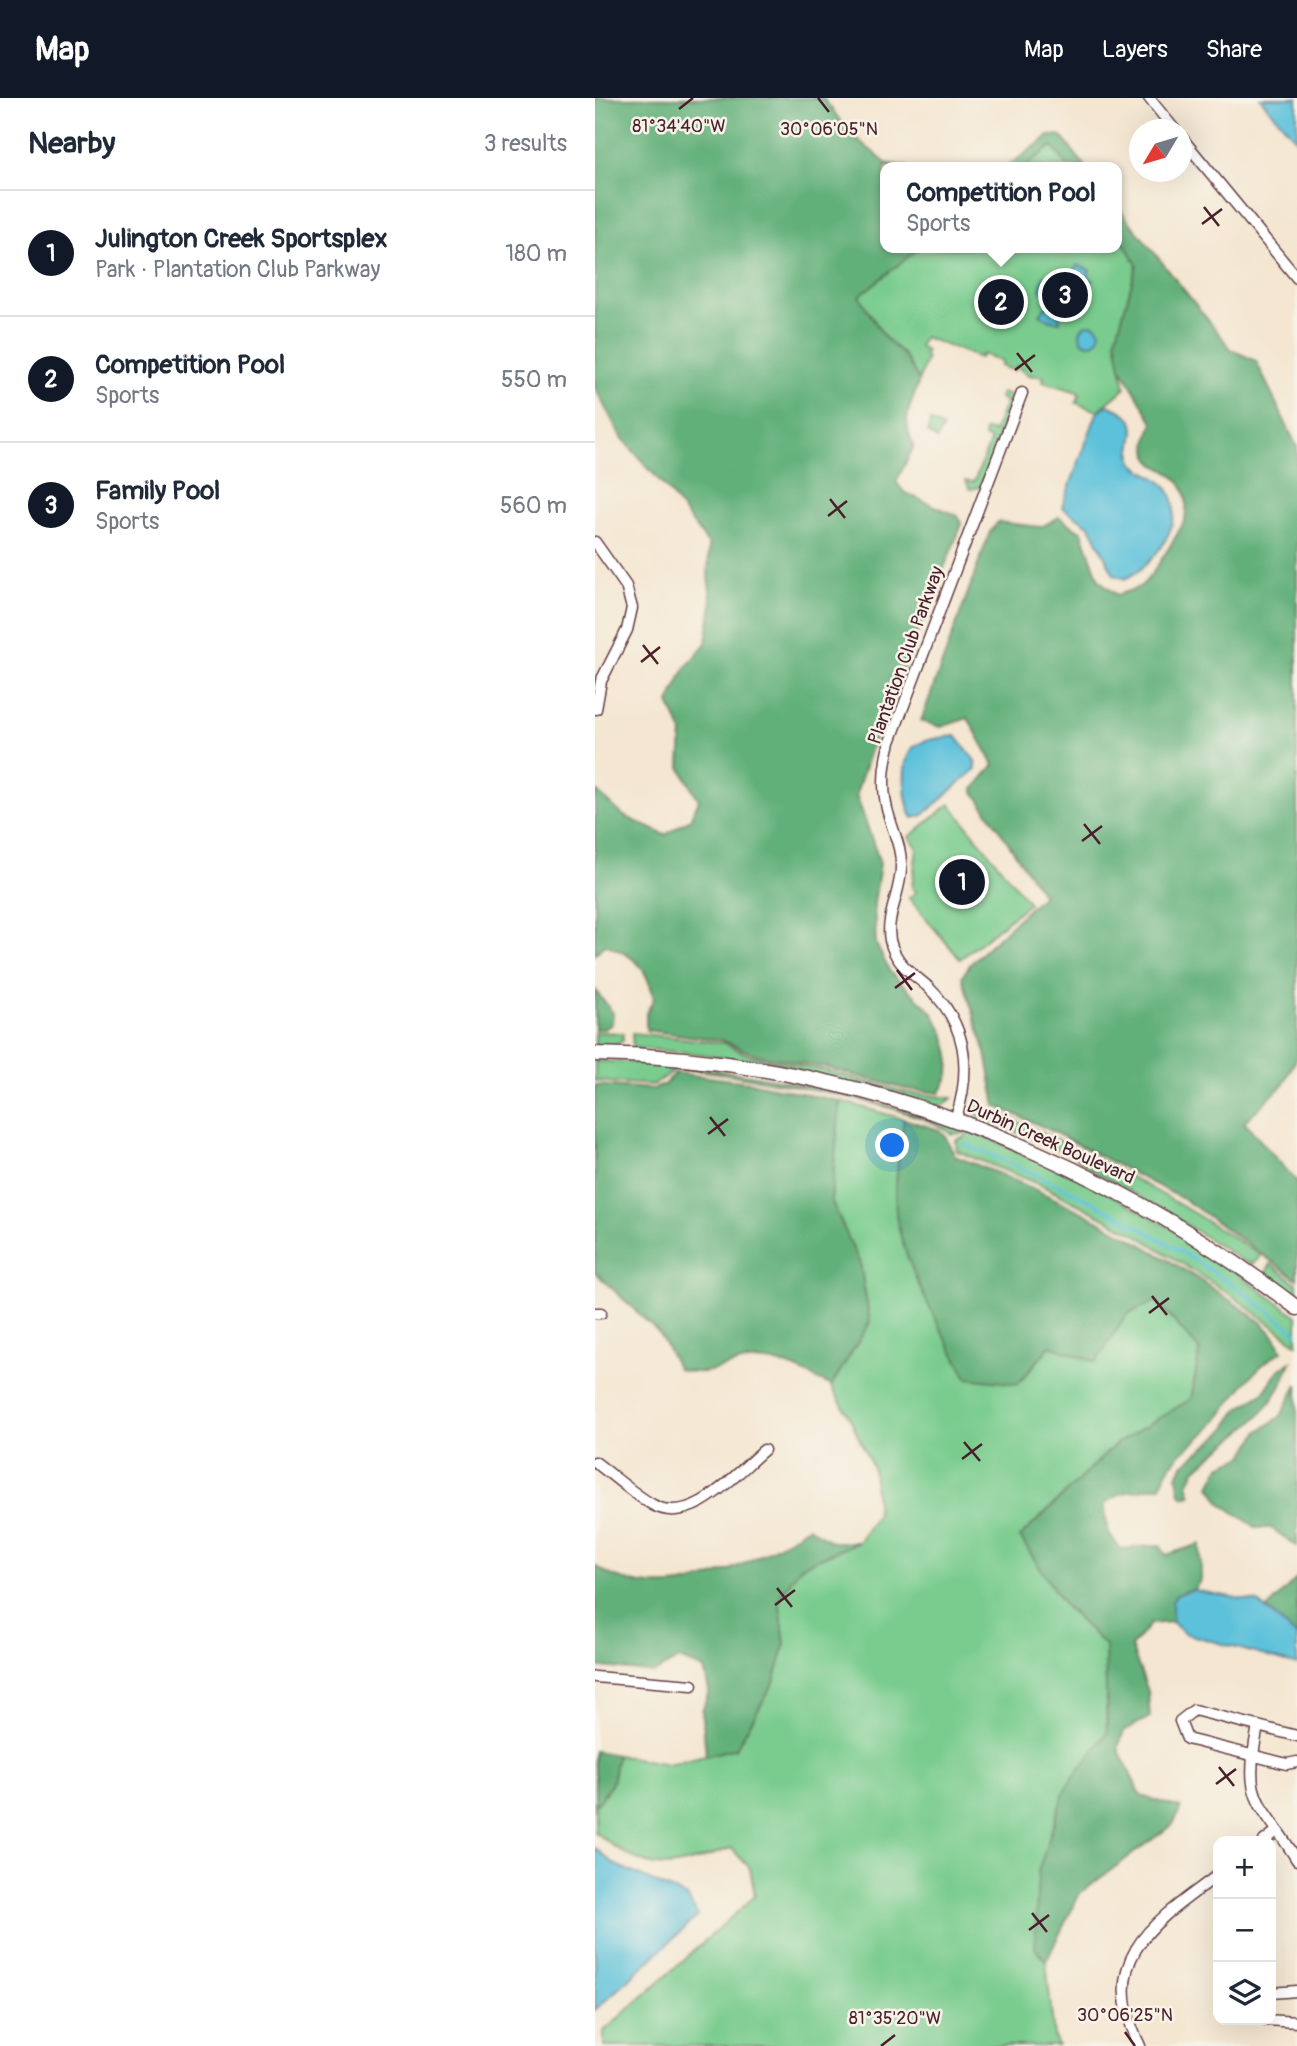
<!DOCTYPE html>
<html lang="en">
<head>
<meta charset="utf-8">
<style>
  :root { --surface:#fff; --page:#f2f2f3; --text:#1f2937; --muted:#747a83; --line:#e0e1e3; --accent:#111827 }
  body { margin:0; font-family:Pangolin,sans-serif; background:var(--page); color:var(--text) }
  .controls { position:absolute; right:21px; bottom:21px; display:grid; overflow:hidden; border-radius:14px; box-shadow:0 7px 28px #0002 }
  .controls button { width:63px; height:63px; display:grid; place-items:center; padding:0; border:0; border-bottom:2px solid var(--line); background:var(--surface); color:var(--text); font:35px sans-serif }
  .compass { position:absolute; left:534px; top:21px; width:63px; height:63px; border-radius:50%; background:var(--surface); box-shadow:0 7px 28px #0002; rotate:232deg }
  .you { position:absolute; left:298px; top:1048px; width:24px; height:24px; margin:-18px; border:5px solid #fff; border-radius:50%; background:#1a73e8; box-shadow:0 0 0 10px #1a73e833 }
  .badge { display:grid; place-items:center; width:46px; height:46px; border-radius:50%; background:var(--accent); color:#fff; font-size:23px; font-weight:700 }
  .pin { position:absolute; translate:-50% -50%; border:4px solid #fff; box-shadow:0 2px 7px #0006 }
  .popup { position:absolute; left:285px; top:64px; width:242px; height:91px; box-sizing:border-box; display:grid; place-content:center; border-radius:14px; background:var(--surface); filter:drop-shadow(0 2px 5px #0005); font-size:23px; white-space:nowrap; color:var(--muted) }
  .popup b { font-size:26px; color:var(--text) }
  .popup::after { content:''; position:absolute; left:50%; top:100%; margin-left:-14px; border:14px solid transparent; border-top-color:var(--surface) }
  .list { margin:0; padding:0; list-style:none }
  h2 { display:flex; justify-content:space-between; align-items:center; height:91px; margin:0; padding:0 28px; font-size:30px }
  h2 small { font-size:23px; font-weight:400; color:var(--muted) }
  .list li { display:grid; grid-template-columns:46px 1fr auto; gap:21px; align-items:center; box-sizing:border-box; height:126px; padding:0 28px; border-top:2px solid var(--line) }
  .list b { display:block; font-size:26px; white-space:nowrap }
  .list p { margin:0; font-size:23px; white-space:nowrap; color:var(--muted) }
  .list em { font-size:23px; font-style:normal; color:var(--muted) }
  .icon { flex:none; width:38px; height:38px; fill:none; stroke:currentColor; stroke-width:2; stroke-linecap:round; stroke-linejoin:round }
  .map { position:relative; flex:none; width:702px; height:1948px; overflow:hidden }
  header { display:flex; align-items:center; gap:42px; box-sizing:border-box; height:98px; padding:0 35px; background:var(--accent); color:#fff }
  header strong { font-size:33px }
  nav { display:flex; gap:38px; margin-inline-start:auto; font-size:24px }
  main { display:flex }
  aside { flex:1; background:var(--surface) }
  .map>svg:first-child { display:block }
</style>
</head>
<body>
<header>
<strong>Map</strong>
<nav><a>Map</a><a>Layers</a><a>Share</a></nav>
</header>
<main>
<aside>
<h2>Nearby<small>3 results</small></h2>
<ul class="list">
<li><span class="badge">1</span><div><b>Julington Creek Sportsplex</b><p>Park · Plantation Club Parkway</p></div><em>180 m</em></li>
<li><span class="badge">2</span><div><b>Competition Pool</b><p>Sports</p></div><em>550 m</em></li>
<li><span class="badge">3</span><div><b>Family Pool</b><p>Sports</p></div><em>560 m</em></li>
</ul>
</aside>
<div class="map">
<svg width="702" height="1948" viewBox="0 0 702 1948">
  <rect width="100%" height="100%" fill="#f7f3e8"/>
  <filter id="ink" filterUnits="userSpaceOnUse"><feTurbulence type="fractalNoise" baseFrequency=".0143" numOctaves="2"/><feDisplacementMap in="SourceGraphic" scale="14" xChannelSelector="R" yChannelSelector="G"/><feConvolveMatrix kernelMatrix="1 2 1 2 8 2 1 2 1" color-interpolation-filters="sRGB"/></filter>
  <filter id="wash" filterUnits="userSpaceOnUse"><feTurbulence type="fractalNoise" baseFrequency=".00686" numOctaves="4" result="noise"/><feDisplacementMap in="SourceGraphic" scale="28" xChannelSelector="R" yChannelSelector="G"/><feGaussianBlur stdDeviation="1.57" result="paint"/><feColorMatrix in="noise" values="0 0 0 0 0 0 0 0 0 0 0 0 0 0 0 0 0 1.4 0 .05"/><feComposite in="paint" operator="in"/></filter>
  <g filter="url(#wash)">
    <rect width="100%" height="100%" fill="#f4e6d0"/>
    <g fill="#79cc8e" stroke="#62765c" stroke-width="2">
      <polygon points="457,48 474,69 429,69"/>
      <polygon points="522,133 542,166 521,241 530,290 503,313 481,305 485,296 480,293 448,284 449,279 433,277 421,268 419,273 405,268 407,263 387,256 385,260 329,239 324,249 331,253 329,258 332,260 324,282 309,257 289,239 264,198 324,150 522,150"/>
      <polygon points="406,295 414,297 417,305 388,383 385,389 375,391 371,383 379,384 396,342 389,339 390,332 399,334 411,303 404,300"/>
      <polygon points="335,323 348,330 342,341 333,335"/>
      <polygon points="355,706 434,805 365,861 314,800 321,794 317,790 322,749 314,739"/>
      <polygon points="0,934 28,935 28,943 16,949 0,949"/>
      <polygon points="37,935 129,945 155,958 225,971 312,995 357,1000 349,1007 341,1008 192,970 105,956 38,950"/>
      <path d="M0,963C135,966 241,990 370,1031L368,1035L356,1036C331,1008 124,971 81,971L59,987L0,983Z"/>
      <path d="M245,1003L309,1021L302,1072L303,1127L423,1286L455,1248L501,1264L532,1216L561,1203L605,1252L596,1301L521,1346L425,1439L469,1507L510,1547L512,1635L470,1691L440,1849L451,1863L459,1939L463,1948H9V1933L160,1798L155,1770L136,1750C74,1774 55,1778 0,1734V1709L17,1685L22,1657L72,1666L141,1650L179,1584L190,1546L184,1500L206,1468L263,1444L282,1416L278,1370L254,1318L236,1288L275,1224L265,1166L236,1102Z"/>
      <path d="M380,1006C483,1047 574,1096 666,1158L657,1166L648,1163L568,1112L498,1073L479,1058L385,1019L381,1016Z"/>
      <polygon points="374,1032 490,1082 592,1139 702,1218 702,1246 639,1199 539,1135 448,1088 362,1053 361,1042 370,1039"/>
      <polygon points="676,1166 702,1186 702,1203 670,1176"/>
    </g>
    <g fill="#62b079" stroke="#566852" stroke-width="2">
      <path d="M0,0H228L255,35L291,65L313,69H290V150H324L264,198L289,239L309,257L324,282C317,311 304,316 319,348L301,384L310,395L363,418L367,426L278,643L261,696L285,765L279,806L281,846L295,874L337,914L349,935L355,956L354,977L345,995L311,991L230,969L158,956L127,942L51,932V915L59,901C51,867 41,859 10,846L0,856V692L29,718L70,737L95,721L104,702L85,669L87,634L74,605L89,572L111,545L117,506L113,478L114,447L71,390L26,339L0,290Z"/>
      <polygon points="465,37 491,69 474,69 457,48 429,69 412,69 454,38"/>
      <path d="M522,108L637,252L661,263L702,349V959L688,987L649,1024L702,1084V1181L590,1102L453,1031L401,1008L391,955L367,879L376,865L448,797L378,692L399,667L373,620L346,629L326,623L395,434L403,424L446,429L464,419L487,434L504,482L522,497C530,494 541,492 547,487C556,480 584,435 589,423C592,417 592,399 589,392C574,359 538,380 558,324L526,270L521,241L542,167L522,133Z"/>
      <polygon points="0,892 18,915 17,926 9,931 0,931"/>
      <path d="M80,975L154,984L245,1003L236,1102L265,1166L275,1224L236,1288C209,1274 179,1257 147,1264C117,1270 116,1279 83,1271L64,1235L0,1174V987L59,991L69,987Z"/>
      <path d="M309,1021L344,1032L350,1038L360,1058C456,1095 545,1140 630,1199C650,1213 679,1228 687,1253C657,1270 642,1297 621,1323C601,1348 577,1353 566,1388L528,1395L509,1406L513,1434L525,1451L565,1447L571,1457L605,1446L606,1482L598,1492L589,1493L577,1504V1524L555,1526L536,1549L553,1593L555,1619L529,1633L523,1650L546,1698L586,1710L578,1726L485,1795L451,1863L440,1850L443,1774L470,1691L512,1635L510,1547L469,1507L425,1439L521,1346L596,1301L605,1252L561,1203L532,1216L501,1264L455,1248L423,1286L372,1280C347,1232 316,1182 303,1128C296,1098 305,1052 309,1021Z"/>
      <path d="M696,1264C676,1322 642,1333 600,1372L593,1386L596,1397L590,1399L585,1396L582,1378L588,1367L627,1335L643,1312L669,1294L683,1273Z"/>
      <polygon points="702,1287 702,1448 676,1430 662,1430 627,1406 615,1388 625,1368 649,1358 663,1334 686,1318"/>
      <path d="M213,1429L237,1444H263L206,1468L184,1500L190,1546L179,1584L141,1650L111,1658L107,1613L114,1593L109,1571L84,1561L59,1575L0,1568V1468C72,1514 150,1469 213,1429Z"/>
      <polygon points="702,1480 702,1539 672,1511"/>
      <polygon points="0,1653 22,1657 17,1685 0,1709"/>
    </g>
    <g fill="#5cc1da" stroke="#537082" stroke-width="2">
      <polygon points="665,0 702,0 702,42"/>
      <polygon points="482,167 495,172 493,179 498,182 495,190 488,191 492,195 489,204 477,205 475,209 467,206 464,215 465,224 454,222 445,216 455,203 445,191 449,178 454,179 457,174 464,178 463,187 471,190 475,185 472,179 475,173 479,173"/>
      <polygon points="412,183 429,206 402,227 383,203"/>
      <circle cx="495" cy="236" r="10"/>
      <path d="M512,307C558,322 529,341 538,365C548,375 565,379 573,391C593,423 559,467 530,481L519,477L495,428L467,409L502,315Z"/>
      <path d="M361,638L380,663L381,671L328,717L318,720C309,707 305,662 318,650C328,640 349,640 361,638Z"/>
      <polygon points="598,1492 663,1504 702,1539 702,1567 589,1535 577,1524 577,1504 581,1497"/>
      <polygon points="0,1750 19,1766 92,1799 103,1818 0,1912"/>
    </g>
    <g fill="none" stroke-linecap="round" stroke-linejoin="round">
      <path stroke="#5cc1da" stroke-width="3.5" d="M369,1046C488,1094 602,1154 702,1235"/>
    </g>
  </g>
  <g filter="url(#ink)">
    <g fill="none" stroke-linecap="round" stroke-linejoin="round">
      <defs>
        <g id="street">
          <polyline points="554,0 580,32"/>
          <polyline points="586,39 702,180"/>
          <polyline points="0,444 31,488 37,510 32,532 6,583 1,611"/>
          <path d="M361,1020C377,970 372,925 332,888C317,875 304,868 297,849C287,824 306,796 306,770C307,751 299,736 294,718C286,693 288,669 295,644L427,295"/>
          <polyline points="0,1215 6,1215"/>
          <path d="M0,1364C19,1378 37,1395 58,1407C98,1429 141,1375 169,1352"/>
          <polyline points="0,1579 97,1587"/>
          <path d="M663,1628C647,1706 664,1700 702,1762"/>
          <polyline points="702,1638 599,1612 585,1623 592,1641 692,1666 702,1664"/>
          <polyline points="669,1743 682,1733"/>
          <polyline points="676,1895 702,1893"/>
          <polyline points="671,1922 702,1924"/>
          <path d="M545,1948C501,1860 559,1824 623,1777"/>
        </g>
        <path id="secondary" d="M0,956C258,960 498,1054 702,1210"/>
      </defs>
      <use href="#street" stroke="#643d44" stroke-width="13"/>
      <use href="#secondary" stroke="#643d44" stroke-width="17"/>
      <use href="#street" stroke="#fff" stroke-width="10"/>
      <use href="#secondary" stroke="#fff" stroke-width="14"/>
    </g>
  </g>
  <path fill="none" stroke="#4a1f2b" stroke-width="2.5" d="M223,0L234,14M84,11L98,0M609,109L624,128M607,126L627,111M422,255L437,274M420,272L440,257M235,401L250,420M233,418L252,403M48,547L63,566M46,564L65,549M489,726L505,746M487,743L507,728M302,872L317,892M300,890L320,875M115,1019L130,1038M113,1036L133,1021M557,1198L572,1217M554,1215L574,1200M369,1344L385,1363M367,1361L387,1346M182,1490L197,1509M180,1507L200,1492M624,1669L639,1688M621,1686L641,1671M437,1815L452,1834M434,1832L454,1817M530,1934L540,1948M286,1948L300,1937"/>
  <g text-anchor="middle" stroke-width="5" stroke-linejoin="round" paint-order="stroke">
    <g font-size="19" fill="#4a1f2b" stroke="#f7f3e8">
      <text transform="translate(310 557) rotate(-70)" y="7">Plantation Club Parkway</text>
      <text transform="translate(456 1043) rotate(24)" y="7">Durbin Creek Boulevard</text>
    </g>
  </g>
  <g font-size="18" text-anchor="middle" fill="#4a1f2b" stroke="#f7f3e8" stroke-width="5" stroke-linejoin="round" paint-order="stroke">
    <text x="84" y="34">81°34'40"W</text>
    <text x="234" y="37">30°06'05"N</text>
    <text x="530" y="1923">30°06'25"N</text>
    <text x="300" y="1926">81°35'20"W</text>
  </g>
</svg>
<div class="controls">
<button>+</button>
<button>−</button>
<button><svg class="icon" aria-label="layers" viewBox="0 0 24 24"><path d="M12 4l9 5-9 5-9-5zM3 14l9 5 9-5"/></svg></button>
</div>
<svg class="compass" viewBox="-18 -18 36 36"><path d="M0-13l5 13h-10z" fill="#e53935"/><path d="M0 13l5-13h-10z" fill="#747a83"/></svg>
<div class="you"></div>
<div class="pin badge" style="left:367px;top:784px">1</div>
<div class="pin badge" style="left:406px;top:204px">2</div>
<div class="popup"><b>Competition Pool</b>Sports</div>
<div class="pin badge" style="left:470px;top:197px">3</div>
</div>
</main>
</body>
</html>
